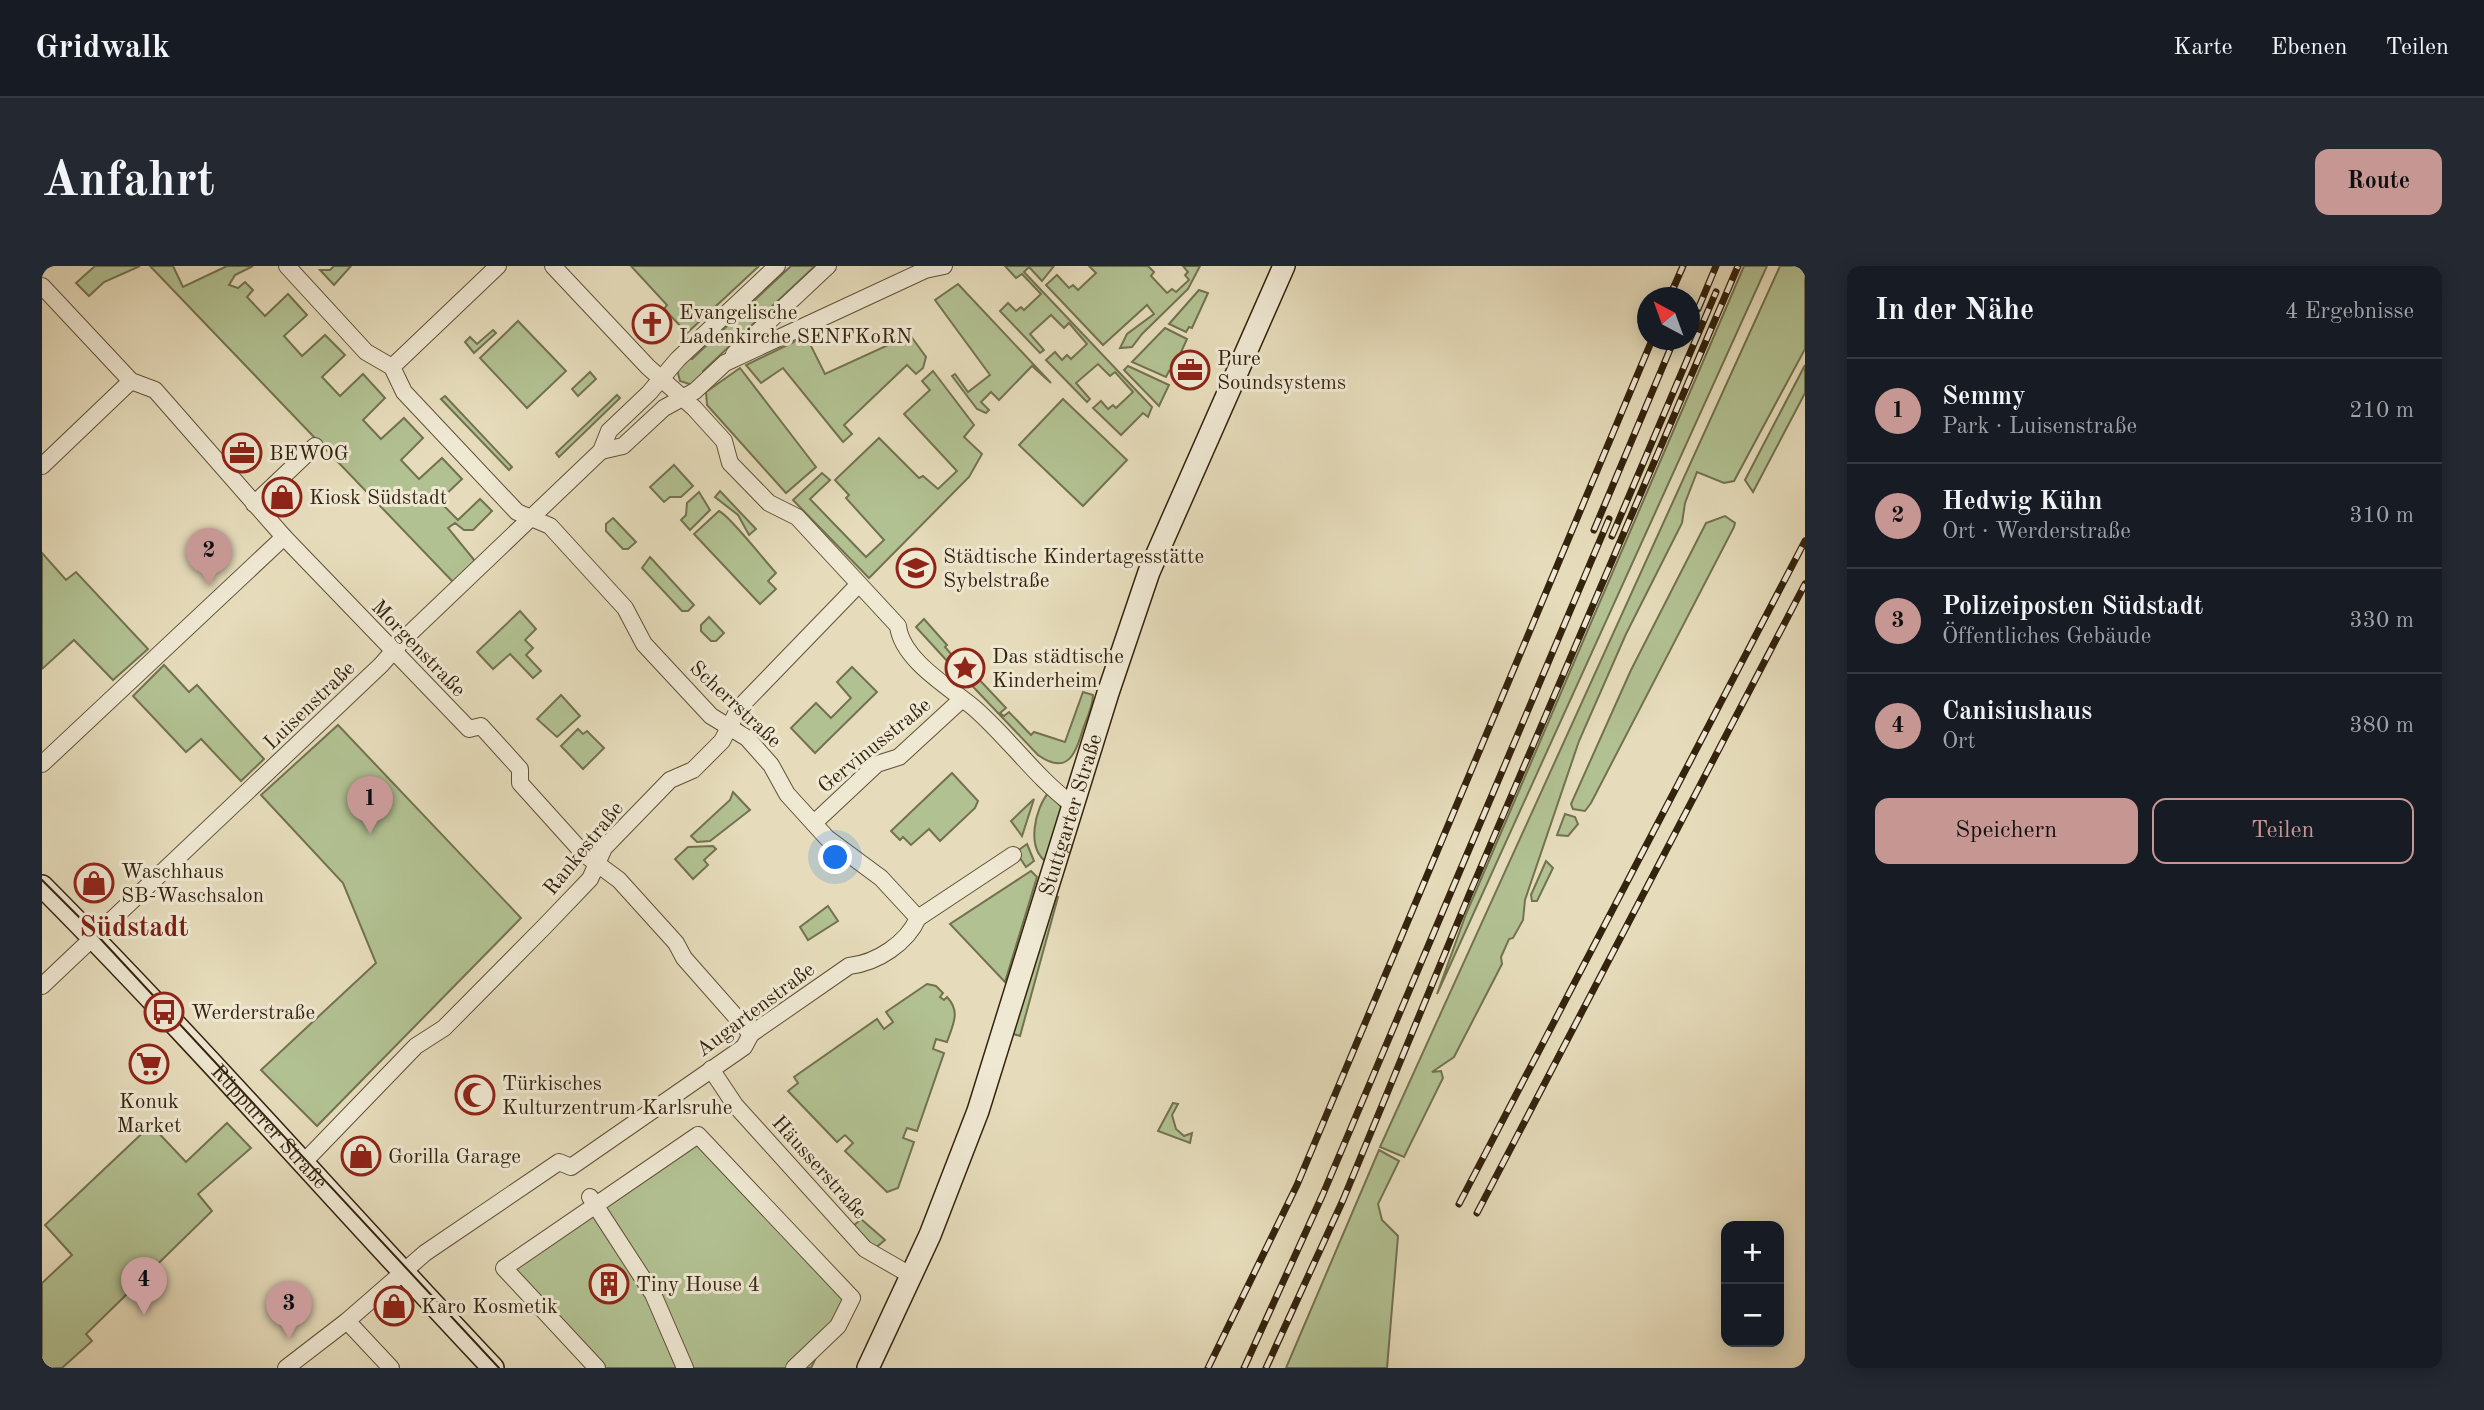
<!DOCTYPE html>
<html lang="de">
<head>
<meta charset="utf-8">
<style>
  :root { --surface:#171b24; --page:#242831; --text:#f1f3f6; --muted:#9ea1a6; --line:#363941; --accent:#c59692 }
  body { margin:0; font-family:"Old Standard TT",serif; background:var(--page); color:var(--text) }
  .controls { position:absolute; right:21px; bottom:21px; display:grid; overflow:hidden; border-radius:14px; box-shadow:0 4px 18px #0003 }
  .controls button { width:63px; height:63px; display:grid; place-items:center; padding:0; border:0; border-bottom:2px solid var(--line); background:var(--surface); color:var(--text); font:35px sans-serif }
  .compass { position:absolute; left:1595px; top:21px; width:63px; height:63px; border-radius:50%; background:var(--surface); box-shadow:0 4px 18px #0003; rotate:319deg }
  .you { position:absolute; left:794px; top:592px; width:24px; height:24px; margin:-18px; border:5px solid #fff; border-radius:50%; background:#1a73e8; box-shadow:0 0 0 10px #1a73e833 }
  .badge { display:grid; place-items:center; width:46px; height:46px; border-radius:50%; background:var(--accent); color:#111; font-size:23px; font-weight:700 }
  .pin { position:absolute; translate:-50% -58px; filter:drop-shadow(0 2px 4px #0008) }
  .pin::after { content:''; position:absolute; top:37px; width:24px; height:21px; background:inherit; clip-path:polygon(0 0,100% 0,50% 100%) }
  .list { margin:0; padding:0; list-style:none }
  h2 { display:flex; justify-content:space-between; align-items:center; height:91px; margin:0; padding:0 28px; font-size:30px }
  h2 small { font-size:23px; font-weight:400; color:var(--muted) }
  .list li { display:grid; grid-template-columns:46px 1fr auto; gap:21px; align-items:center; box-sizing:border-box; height:105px; padding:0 28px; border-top:2px solid var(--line) }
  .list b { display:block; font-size:26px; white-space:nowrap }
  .list p { margin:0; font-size:23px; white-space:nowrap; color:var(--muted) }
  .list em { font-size:23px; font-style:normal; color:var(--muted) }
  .actions { display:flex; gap:14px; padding:21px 28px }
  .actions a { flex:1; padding:16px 0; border:2px solid var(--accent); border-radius:14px; text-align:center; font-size:24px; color:var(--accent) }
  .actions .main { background:var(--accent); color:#111 }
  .map { position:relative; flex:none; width:1763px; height:1102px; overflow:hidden; border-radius:14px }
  header { display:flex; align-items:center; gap:42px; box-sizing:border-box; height:98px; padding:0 35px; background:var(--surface); border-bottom:2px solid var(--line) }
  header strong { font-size:33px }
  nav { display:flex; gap:38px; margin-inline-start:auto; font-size:24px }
  .intro { display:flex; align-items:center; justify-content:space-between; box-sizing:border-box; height:168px; padding:0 42px }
  h1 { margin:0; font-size:49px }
  .button { padding:18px 32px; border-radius:14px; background:var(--accent); color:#111; font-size:24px; font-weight:700 }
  main { display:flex; gap:42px; padding:0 42px }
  aside { flex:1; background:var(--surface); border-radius:14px; box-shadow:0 4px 18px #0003 }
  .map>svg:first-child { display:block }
</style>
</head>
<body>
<header>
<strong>Gridwalk</strong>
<nav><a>Karte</a><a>Ebenen</a><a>Teilen</a></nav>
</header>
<div class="intro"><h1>Anfahrt</h1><a class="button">Route</a></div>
<main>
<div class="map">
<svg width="1763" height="1102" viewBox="0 0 1763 1102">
  <rect width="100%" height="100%" fill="#e6dcbb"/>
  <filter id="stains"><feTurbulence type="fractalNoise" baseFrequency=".00286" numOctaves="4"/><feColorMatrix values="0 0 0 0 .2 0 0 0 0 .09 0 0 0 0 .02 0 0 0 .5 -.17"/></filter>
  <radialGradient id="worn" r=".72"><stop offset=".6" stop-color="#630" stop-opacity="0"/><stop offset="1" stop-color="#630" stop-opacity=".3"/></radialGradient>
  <g fill="#b2c192" stroke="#737250" stroke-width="2">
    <polygon points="53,0 98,0 62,16 47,30 34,17"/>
    <polygon points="108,0 131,0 141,21 185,0 211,0 193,9 187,19 196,22 203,16 211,24 205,31 223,50 246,28 265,49 242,70 260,90 283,69 303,89 280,111 298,130 321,108 343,132 321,154 339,173 362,152 381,172 359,194 377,213 400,192 420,213 397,235 416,254 438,233 450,245 431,264 422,264 413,257 406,262 433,295 412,317"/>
    <polygon points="292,0 309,0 292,19 278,4 288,4"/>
    <polygon points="589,0 717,0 645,67 622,43 625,39"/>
    <polygon points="749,0 773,0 661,105 662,112 650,119 638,115 635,103 645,91 650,93"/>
    <polygon points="963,0 1012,0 1000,15 987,1 982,6 1110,141 1106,151 1101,147 1079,169 1051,142 1059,135 1066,143 1071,139 1074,142 1091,126 1073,106 1068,110 1056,98 1034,117 1048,133 1045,136 1004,94 1013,86 1020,94 1025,89 1029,93 1045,78 1027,57 1022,62 1009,49 988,68 1002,84 998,87 958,45 966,37 974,45 979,41 982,44 999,28 980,8 974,12"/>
    <polygon points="1047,0 1106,0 1112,6 1109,10 1125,27 1130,23 1134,26 1147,14 1143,9 1146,6 1141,0 1158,0 1146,23 1100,68 1090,81 1078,82 1085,68 1112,48 1105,39 1061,79 1004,19 1015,9 1027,22 1031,19 1036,24 1054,7"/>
    <polygon points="1702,0 1725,0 1395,728 1424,648"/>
    <polygon points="1738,0 1763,0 1763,83 1692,215 1682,217 1655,206 1643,237 1640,257 1584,368 1537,475 1483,634 1481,654 1471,672 1467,673 1459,691 1460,698 1412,791 1390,806 1399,805 1401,812 1362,891 1338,881"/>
    <polygon points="916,18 1009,117 990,100 957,134 949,126 939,136 947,144 944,147 935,143 910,110 913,108 926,126 948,109 893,34"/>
    <polygon points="1157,24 1166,27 1150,62 1147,61 1144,66 1127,58"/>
    <polygon points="476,55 524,105 485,142 438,92"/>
    <polygon points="1123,62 1145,73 1130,106 1127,105 1124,111 1090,96"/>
    <polygon points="451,64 454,67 432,87 423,76 428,71 435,78"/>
    <polygon points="868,69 884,91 881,102 874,108 865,99 802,159 810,168 801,176 741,102 719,117 704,99 764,70 783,108"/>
    <polygon points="1763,99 1763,127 1711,226 1703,214"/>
    <polygon points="1086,100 1127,119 1117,140 1082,104"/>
    <polygon points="698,102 774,201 744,227 665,139 664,126"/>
    <polygon points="891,105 932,159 922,171 940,188 927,211 827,312 751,234 780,207 788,214 768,233 824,291 842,274 804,232 807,229 793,214 837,172 877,212 881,210 896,223 915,205 862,148 888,124 880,115"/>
    <polygon points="548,106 554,113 536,130 530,123"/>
    <polygon points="575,129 578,132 517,191 514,187"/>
    <polygon points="403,130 470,201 467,204 399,133"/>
    <polygon points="1021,133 1085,194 1041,240 977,179"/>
    <polygon points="632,199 651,220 639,231 628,231 622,236 608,221"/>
    <polygon points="678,225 714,263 707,269 696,249 673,231"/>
    <polygon points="657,226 668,244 648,264 639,254 644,249 645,237"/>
    <path d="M677,245C688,250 722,294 734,307L726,315L734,323L718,338L652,268Z"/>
    <polygon points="1683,250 1693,257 1692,261 1549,537 1543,545 1531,543 1529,538 1589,404 1664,257"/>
    <polygon points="571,252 594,276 586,283 581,283 564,265 564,258"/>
    <polygon points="0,287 24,314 34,306 106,383 71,414 32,374 0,403"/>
    <polygon points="608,291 652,339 646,345 640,345 600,302"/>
    <polygon points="478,345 494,363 483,374 491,382 484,389 499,405 491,412 468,388 451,403 435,386"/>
    <polygon points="667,351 682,367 674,375 669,375 659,365 659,359"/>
    <polygon points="882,353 905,379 903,381 910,389 906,396 874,361"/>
    <polygon points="122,399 147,426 155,419 222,493 199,515 159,473 144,486 91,430"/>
    <polygon points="810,401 835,426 773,487 749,462 774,437 789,452 809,432 795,416"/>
    <path d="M922,401L929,409L931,407L964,442L958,447L962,450L967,446L989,469L992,466L1023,476L1041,426L1051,429C1051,439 1046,450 1042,460C1034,486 1027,511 996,489L917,406Z"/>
    <polygon points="519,429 538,450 515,471 495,453"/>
    <polygon points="296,459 479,652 275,860 219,804 334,697 301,617 219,529"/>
    <polygon points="536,463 541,468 545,465 562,482 541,503 519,480"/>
    <polygon points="910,507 936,535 933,542 898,575 887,563 869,579 861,571 858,574 849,565"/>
    <polygon points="691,526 708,544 668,575 655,576 649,570 688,534"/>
    <path d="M1007,526L1020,542L1006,597C983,583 993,542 1007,526Z"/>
    <polygon points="992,533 980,570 969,555"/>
    <polygon points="1523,548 1533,551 1536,558 1526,570 1515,569"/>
    <polygon points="985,578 992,595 984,601 974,586"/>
    <polygon points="671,580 674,583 662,594 666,599 651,613 633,593 646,581"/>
    <polygon points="1504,595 1511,602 1495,635 1490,635 1489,629"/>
    <polygon points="989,605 995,611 963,716 908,658"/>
    <polygon points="1011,630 1016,631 978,770 968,767"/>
    <polygon points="786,640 796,655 766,674 758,661"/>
    <path d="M885,718L894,720L901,727L898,731L902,734L905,731C919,746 911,758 905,776L894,773L891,783L902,787L875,865L865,862L861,872L872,876L856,922L845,926L803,885L811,877L803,869L795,876L746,825L756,817L752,811L835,753L842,763L851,756L844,746Z"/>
    <polygon points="1131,837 1136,838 1130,849 1134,863 1142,870 1150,867 1148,877 1116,865"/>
    <polygon points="185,857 209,882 156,928 170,945 44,1068 50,1075 20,1102 0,1102 0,1017 30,989 3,959 109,859 144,896"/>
    <polygon points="653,879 659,879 800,1030 801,1036 769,1102 562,1102 474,1005 474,999"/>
    <polygon points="1337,884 1357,895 1336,938 1340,954 1356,970 1345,1102 1244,1102"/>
    <polygon points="819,953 843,974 831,984 810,961"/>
  </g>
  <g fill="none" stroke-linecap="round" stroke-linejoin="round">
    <defs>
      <g id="minor">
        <polyline points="245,0 324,86 350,101 362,126 475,246 508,260 583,342 602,378 669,450 705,472 729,499 745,528 785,572 839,612 876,652"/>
        <path d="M511,0L606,101L652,142L682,175L688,197L727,237L755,251L856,360C860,394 907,421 931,441C967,472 993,511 1031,539"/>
        <polyline points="0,20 89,115 113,124 242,271 427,463 439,460 478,503 478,517 542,588 577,614 634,677 642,692 709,768"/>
        <polyline points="692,88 786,0"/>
        <polyline points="350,101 456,0"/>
        <polyline points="559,185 581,180 622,142 653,125 683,97 883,4 902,0"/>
        <polyline points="0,200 89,115"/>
        <polyline points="212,238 273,180"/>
        <polyline points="0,498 242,271"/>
        <polyline points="772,557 835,498 857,491 919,434"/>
        <polyline points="0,720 339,399 363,372 559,185 567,165 607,127 636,93 735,0"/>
        <polyline points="669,803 693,839 823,983 870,1010"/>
        <polyline points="260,898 374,780 402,762 502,661 548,613 562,582 628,514 651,504 680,475 697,442 816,319"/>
        <polyline points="548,931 611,1028 643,1102"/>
        <polyline points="305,1055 349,1102"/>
        <path d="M244,1102L305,1055L383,987L517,896L529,901L702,781L709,768L807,700C835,697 865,677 876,652L971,589"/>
        <polyline points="555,1102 462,1002 656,869 810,1032 796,1060 752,1102"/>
      </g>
      <g id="secondary">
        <path id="s1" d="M0,620C155,776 300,942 451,1102"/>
        <path id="s2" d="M826,1102L888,969L936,845L1066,427L1107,306L1242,0"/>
      </g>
    </defs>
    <use href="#minor" stroke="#605138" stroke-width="18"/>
    <use href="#secondary" stroke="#34230d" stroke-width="24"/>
    <use href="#minor" stroke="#efe8d3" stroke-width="16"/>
    <use href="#secondary" stroke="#efe8d3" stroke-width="21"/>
    <polyline stroke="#34230d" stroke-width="2" points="0,614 54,668 457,1102"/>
    <defs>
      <g id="rail">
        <polyline points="1627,32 1641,0"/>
        <polyline points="1656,43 1674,0"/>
        <polyline points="1552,264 1632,74"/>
        <polyline points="1570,270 1674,26"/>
        <polyline points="1417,938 1763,275"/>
        <polyline points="1435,947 1763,318"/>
        <polyline points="1166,1102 1255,919 1610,74"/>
        <polyline points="1202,1102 1281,928 1567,253"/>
        <polyline points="1224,1102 1301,934 1427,629 1696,0"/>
      </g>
    </defs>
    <use href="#rail" stroke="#34230d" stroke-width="7"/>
    <use href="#rail" stroke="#efe8d3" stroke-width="4.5" stroke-dasharray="13" stroke-linecap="butt"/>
  </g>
  <defs>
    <symbol id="church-ring" viewBox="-11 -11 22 22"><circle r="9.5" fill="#efe8d3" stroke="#8f2418" stroke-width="1.5"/><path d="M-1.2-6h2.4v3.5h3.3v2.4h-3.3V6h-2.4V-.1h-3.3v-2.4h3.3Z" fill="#8f2418"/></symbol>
    <symbol id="office-ring" viewBox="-11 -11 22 22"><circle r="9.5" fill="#efe8d3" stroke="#8f2418" stroke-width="1.5"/><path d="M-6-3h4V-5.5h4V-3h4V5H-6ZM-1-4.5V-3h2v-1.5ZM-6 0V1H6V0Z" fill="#8f2418"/></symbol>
    <symbol id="shop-ring" viewBox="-11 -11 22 22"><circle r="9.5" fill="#efe8d3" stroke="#8f2418" stroke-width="1.5"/><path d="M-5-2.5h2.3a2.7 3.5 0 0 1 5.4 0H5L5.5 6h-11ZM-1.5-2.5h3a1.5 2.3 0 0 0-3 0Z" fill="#8f2418"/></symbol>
    <symbol id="school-ring" viewBox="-11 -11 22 22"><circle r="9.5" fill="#efe8d3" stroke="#8f2418" stroke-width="1.5"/><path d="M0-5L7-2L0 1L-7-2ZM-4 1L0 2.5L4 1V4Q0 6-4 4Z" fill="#8f2418"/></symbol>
    <symbol id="sight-ring" viewBox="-11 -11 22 22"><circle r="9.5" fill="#efe8d3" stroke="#8f2418" stroke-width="1.5"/><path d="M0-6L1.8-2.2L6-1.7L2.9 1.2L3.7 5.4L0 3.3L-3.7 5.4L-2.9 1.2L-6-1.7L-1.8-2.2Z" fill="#8f2418"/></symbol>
    <symbol id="bus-ring" viewBox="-11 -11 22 22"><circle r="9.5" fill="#efe8d3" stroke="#8f2418" stroke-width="1.5"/><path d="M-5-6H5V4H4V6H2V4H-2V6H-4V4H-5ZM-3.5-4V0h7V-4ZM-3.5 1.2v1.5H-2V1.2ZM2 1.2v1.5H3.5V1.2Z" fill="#8f2418"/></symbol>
    <symbol id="supermarket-ring" viewBox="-11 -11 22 22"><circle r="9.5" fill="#efe8d3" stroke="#8f2418" stroke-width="1.5"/><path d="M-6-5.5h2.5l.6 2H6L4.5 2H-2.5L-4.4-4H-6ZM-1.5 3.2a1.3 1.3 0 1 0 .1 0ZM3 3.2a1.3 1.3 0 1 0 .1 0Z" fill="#8f2418"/></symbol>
    <symbol id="mosque-ring" viewBox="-11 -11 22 22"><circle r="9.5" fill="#efe8d3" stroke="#8f2418" stroke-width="1.5"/><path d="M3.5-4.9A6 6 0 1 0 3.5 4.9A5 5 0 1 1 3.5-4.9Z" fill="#8f2418"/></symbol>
    <symbol id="building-ring" viewBox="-11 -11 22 22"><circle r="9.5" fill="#efe8d3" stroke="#8f2418" stroke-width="1.5"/><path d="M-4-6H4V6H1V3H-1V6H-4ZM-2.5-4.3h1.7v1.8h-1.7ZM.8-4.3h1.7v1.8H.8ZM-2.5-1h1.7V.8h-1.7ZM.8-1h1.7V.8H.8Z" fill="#8f2418"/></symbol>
  </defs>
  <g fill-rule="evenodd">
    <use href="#church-ring" x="588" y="36" width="44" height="44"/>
    <use href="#office-ring" x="1126" y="82" width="44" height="44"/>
    <use href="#office-ring" x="178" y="165" width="44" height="44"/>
    <use href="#shop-ring" x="218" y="209" width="44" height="44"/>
    <use href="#school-ring" x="852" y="280" width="44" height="44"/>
    <use href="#sight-ring" x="901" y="380" width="44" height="44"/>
    <use href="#shop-ring" x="30" y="595" width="44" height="44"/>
    <use href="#bus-ring" x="100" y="724" width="44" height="44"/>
    <use href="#supermarket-ring" x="85" y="776" width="44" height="44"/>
    <use href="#mosque-ring" x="411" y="807" width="44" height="44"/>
    <use href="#shop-ring" x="297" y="868" width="44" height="44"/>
    <use href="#building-ring" x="545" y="996" width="44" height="44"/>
    <use href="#shop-ring" x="330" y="1018" width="44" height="44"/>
  </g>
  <g text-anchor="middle" stroke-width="6" stroke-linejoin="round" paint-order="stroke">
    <g font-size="21" fill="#34230d" stroke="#efe8d3" text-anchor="start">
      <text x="637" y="53">Evangelische<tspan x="637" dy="24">Ladenkirche SENFKoRN</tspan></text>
      <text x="1175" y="99">Pure<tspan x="1175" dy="24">Soundsystems</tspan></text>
      <text x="227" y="194">BEWOG</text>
      <text x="267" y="238">Kiosk Südstadt</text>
      <text x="901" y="297">Städtische Kindertagesstätte<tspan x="901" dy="24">Sybelstraße</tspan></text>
      <text x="950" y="397">Das städtische<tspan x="950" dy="24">Kinderheim</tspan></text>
      <text x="79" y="612">Waschhaus<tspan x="79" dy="24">SB-Waschsalon</tspan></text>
      <text x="149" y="753">Werderstraße</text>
      <text x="460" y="824">Türkisches<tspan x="460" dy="24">Kulturzentrum Karlsruhe</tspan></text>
      <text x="107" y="842" text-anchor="middle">Konuk<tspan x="107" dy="24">Market</tspan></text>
      <text x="346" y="897">Gorilla Garage</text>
      <text x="594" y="1025">Tiny House 4</text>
      <text x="379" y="1047">Karo Kosmetik</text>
    </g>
    <g font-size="21" fill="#34230d" stroke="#efe8d3">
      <text transform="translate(377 382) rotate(46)" y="7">Morgenstraße</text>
      <text transform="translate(694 438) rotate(43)" y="7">Scherrstraße</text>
      <text transform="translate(267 439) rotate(-44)" y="7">Luisenstraße</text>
      <text transform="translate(832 479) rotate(-39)" y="7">Gervinusstraße</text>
      <text dy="7" stroke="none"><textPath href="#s2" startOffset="590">Stuttgarter Straße</textPath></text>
      <text transform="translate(541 582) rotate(-51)" y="7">Rankestraße</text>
      <text transform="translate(713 743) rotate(-37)" y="7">Augartenstraße</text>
      <text dy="7" stroke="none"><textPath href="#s1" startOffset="331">Rüppurrer Straße</textPath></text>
      <text transform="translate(778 901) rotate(48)" y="7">Häusserstraße</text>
    </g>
    <g font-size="28" font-weight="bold" fill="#7a1f14" stroke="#efe8d3">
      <text x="92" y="670">Südstadt</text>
    </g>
  </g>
  <rect width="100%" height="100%" filter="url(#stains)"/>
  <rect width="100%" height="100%" fill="url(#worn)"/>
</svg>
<div class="controls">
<button>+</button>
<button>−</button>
</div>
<svg class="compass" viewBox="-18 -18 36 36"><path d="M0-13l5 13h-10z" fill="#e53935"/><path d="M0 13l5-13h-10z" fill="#9ea1a6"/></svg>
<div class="you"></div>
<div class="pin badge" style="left:328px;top:568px">1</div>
<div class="pin badge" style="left:167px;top:320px">2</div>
<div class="pin badge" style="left:247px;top:1073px">3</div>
<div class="pin badge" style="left:102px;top:1049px">4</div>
</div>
<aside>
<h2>In der Nähe<small>4 Ergebnisse</small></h2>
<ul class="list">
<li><span class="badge">1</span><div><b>Semmy</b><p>Park · Luisenstraße</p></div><em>210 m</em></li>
<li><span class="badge">2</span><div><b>Hedwig Kühn</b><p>Ort · Werderstraße</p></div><em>310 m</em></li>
<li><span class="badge">3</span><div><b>Polizeiposten Südstadt</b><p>Öffentliches Gebäude</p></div><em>330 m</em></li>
<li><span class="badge">4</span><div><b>Canisiushaus</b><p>Ort</p></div><em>380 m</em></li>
</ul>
<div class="actions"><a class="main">Speichern</a><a>Teilen</a></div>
</aside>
</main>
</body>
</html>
